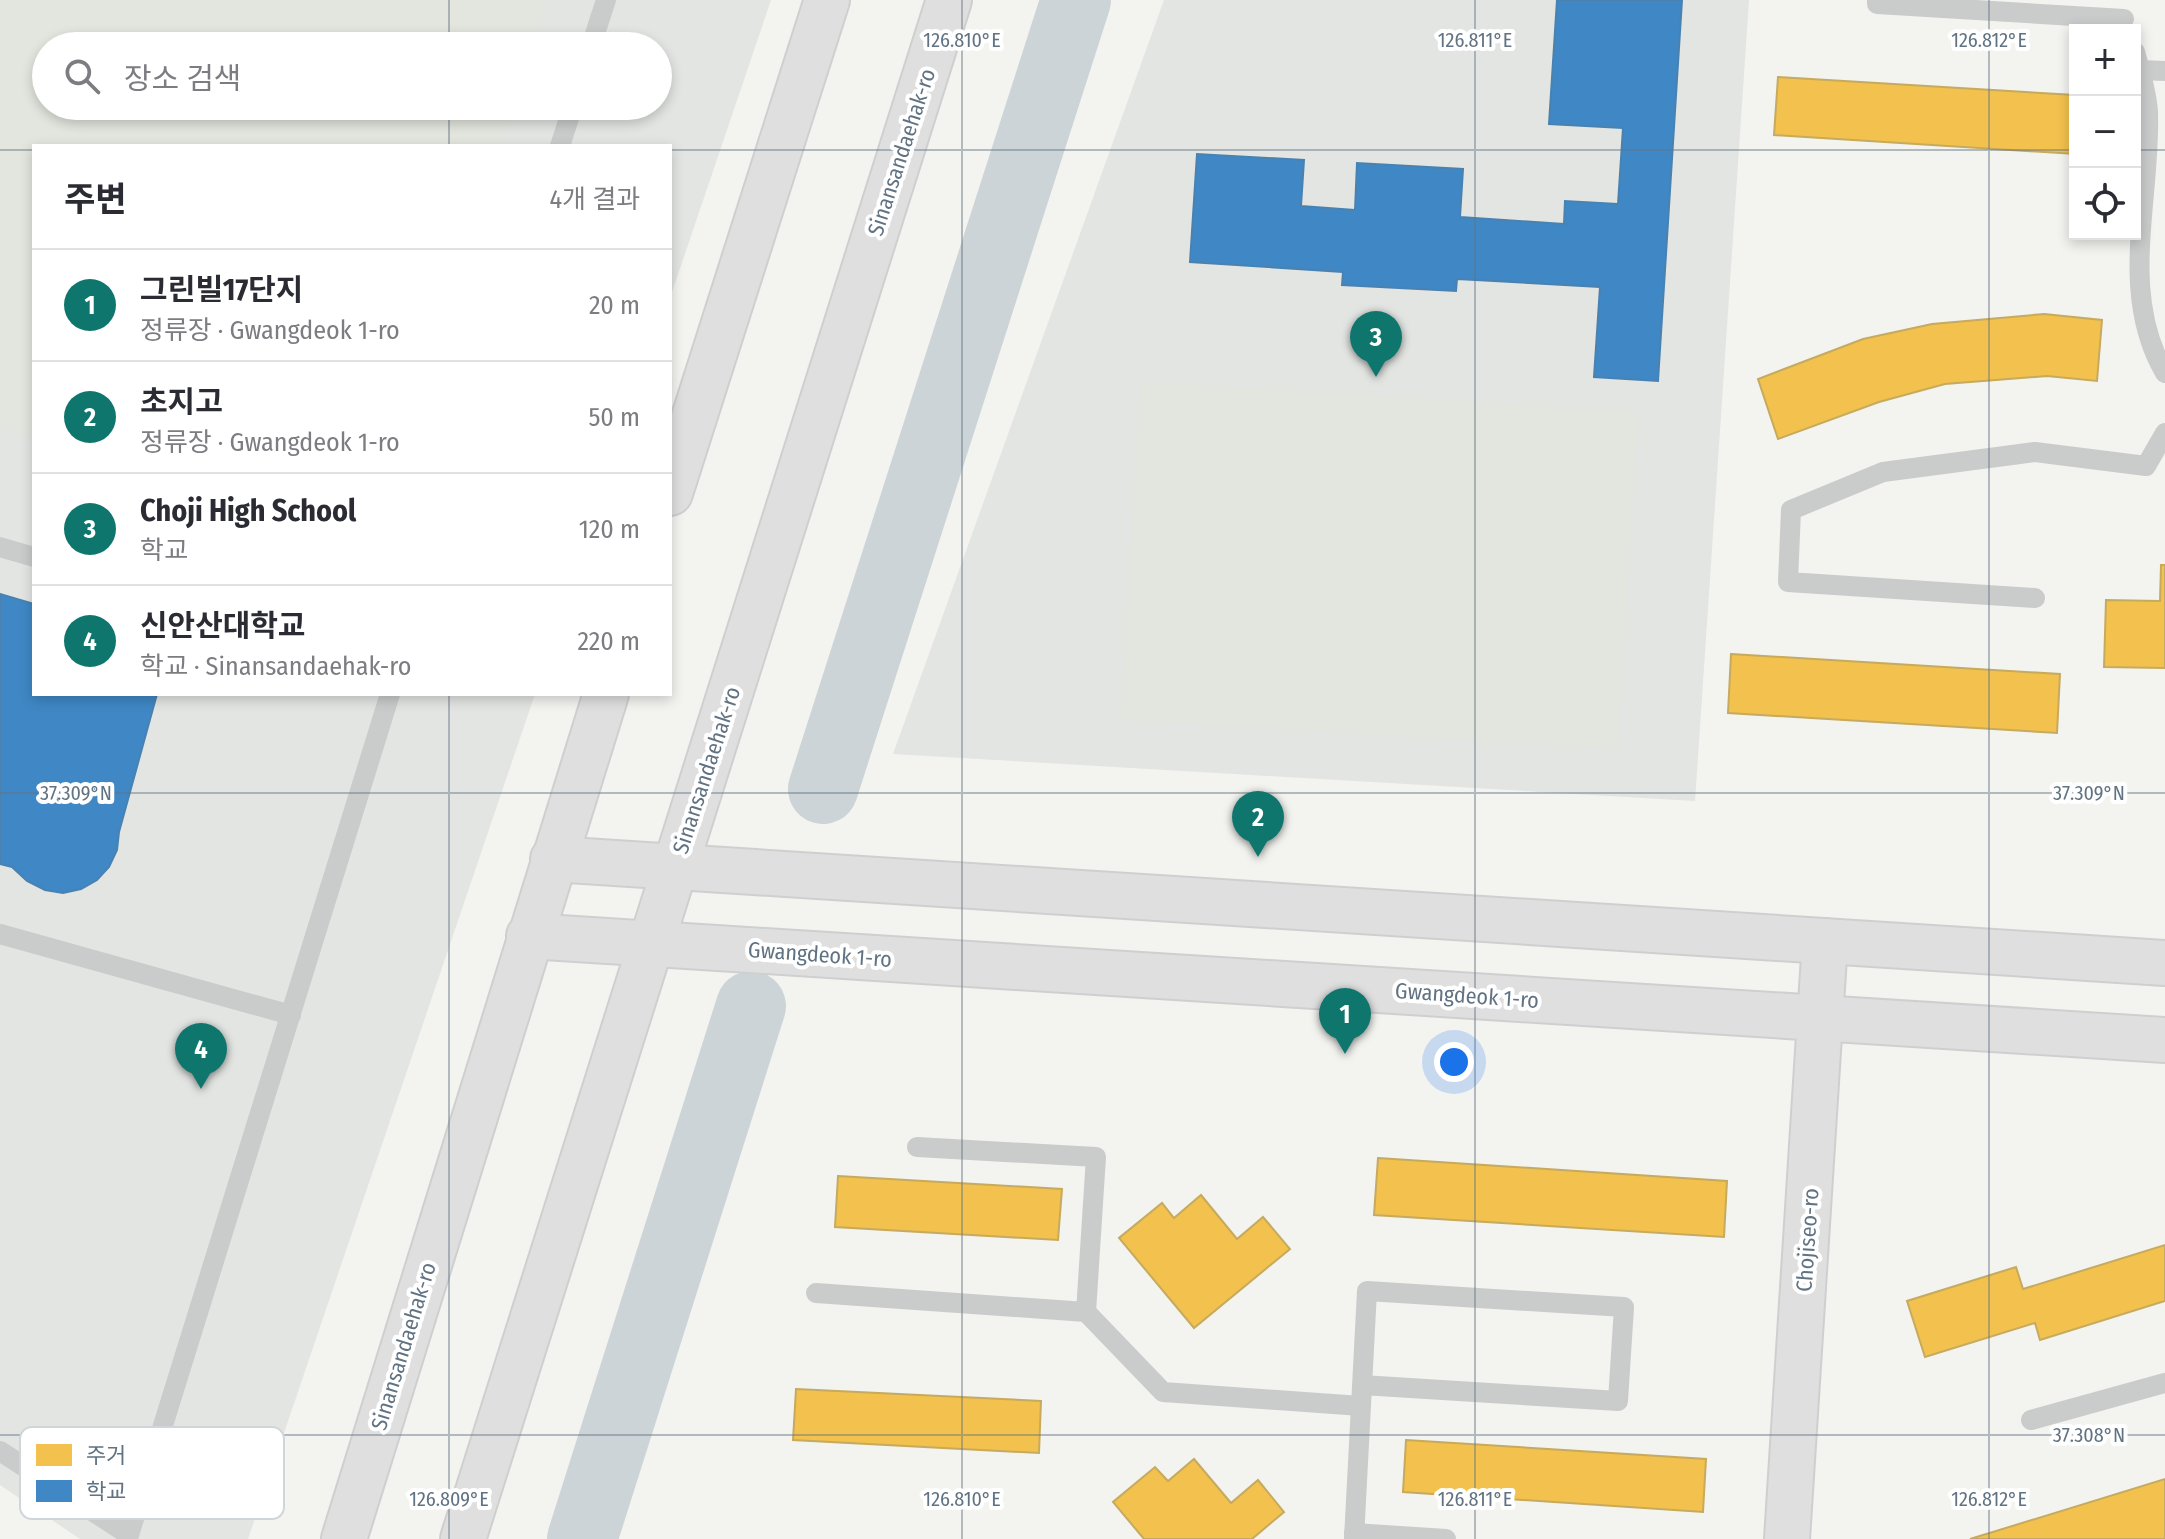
<!DOCTYPE html>
<html lang="ko">
<head>
<meta charset="utf-8">
<style>
  :root { --surface:#fff; --page:#f2f2f3; --text:#2b2b33; --muted:#7c7c81; --line:#e1e1e2; --accent:#0f766e }
  body { margin:0; font-family:"Fira Sans Condensed","Noto Sans KR",sans-serif; background:var(--page); color:var(--text) }
  .controls { position:absolute; right:24px; top:24px; display:grid; overflow:hidden; border-radius:0px; box-shadow:0 4px 12px #0003 }
  .controls button { width:72px; height:72px; display:grid; place-items:center; padding:0; border:0; border-bottom:2px solid var(--line); background:var(--surface); color:var(--text); font:40px sans-serif }
  .you { position:absolute; left:1454px; top:1062px; width:28px; height:28px; margin:-20px; border:6px solid #fff; border-radius:50%; background:#1a73e8; box-shadow:0 0 0 12px #1a73e833 }
  .badge { display:grid; place-items:center; width:52px; height:52px; border-radius:50%; background:var(--accent); color:#fff; font-size:26px; font-weight:700 }
  .pin { position:absolute; translate:-50% -66px; filter:drop-shadow(0 2px 4px #0008) }
  .pin::after { content:''; position:absolute; top:42px; width:28px; height:24px; background:inherit; clip-path:polygon(0 0,100% 0,50% 100%) }
  .list { margin:0; padding:0; list-style:none }
  h2 { display:flex; justify-content:space-between; align-items:center; height:104px; margin:0; padding:0 32px; font-size:34px }
  h2 small { font-size:26px; font-weight:400; color:var(--muted) }
  .list li { display:grid; grid-template-columns:52px 1fr auto; gap:24px; align-items:center; box-sizing:border-box; height:112px; padding:0 32px; border-top:2px solid var(--line) }
  .list b { display:block; font-size:30px; white-space:nowrap }
  .list p { margin:0; font-size:26px; white-space:nowrap; color:var(--muted) }
  .list em { font-size:26px; font-style:normal; color:var(--muted) }
  .icon { flex:none; width:44px; height:44px; fill:none; stroke:currentColor; stroke-width:2; stroke-linecap:round; stroke-linejoin:round }
  .map { position:relative; flex:none; width:2165px; height:1539px; overflow:hidden }
  .search { position:absolute; background:var(--surface); box-shadow:0 4px 12px #0003; left:32px; top:32px; width:640px; height:88px; display:flex; align-items:center; gap:20px; box-sizing:border-box; padding:0 28px; border-radius:44px; color:var(--muted); font-size:30px }
  .panel { position:absolute; background:var(--surface); box-shadow:0 4px 12px #0003; left:32px; top:144px; width:640px; height:552px; border-radius:0px }
  .map>svg:first-child { display:block }
</style>
</head>
<body>
<div class="map">
<svg width="2165" height="1539" viewBox="0 0 2165 1539">
  <rect width="100%" height="100%" fill="#f3f3f0"/>
  <g fill="#e3e5e3" fill-rule="evenodd">
    <path d="M0,0H771L670,298V146H34V694H535L248,1539H80L0,1485ZM46,46H658V106H46Z"/>
    <polygon points="1164,0 1749,0 1695,801 893,754"/>
  </g>
  <g fill="#e2e6de">
    <polygon points="0,0 547,0 533,46 46,46 46,106 514,106 502,146 34,146 34,437 0,427"/>
    <polygon points="1140,381 1638,411 1618,749 1120,720"/>
  </g>
  <g fill="#f2c14e" stroke="#c6aa5e" stroke-width="2">
    <polygon points="1778,77 2075,95 2075,154 1774,135"/>
    <polygon points="2044,314 2102,320 2097,381 2047,376 1945,384 1879,402 1778,439 1758,379 1863,339 1932,324"/>
    <polygon points="2161,565 2165,565 2165,668 2104,667 2106,600 2160,601"/>
    <polygon points="1731,654 2060,674 2057,733 1728,713"/>
    <polygon points="1378,1158 1727,1181 1724,1237 1374,1215"/>
    <polygon points="838,1176 1062,1189 1058,1240 835,1227"/>
    <polygon points="1201,1195 1237,1239 1263,1217 1290,1249 1194,1328 1119,1238 1162,1203 1174,1218"/>
    <polygon points="2165,1245 2165,1301 2040,1340 2035,1323 1925,1357 1907,1301 2016,1267 2023,1289"/>
    <polygon points="796,1389 1041,1401 1039,1453 793,1440"/>
    <polygon points="1406,1440 1706,1459 1703,1512 1403,1492"/>
    <polygon points="1194,1459 1231,1503 1258,1480 1284,1512 1252,1539 1144,1539 1113,1502 1155,1467 1168,1481"/>
    <polygon points="2165,1479 2165,1539 1970,1539"/>
  </g>
  <g fill="#3f88c5" stroke="#4982b1" stroke-width="2">
    <polygon points="1557,0 1682,0 1658,381 1594,377 1600,287 1457,279 1456,291 1342,285 1343,272 1190,262 1197,154 1304,160 1301,206 1355,210 1357,163 1463,169 1460,217 1564,224 1565,201 1618,204 1623,128 1549,124"/>
    <polygon points="0,594 34,604 34,694 157,694 119,832 117,850 109,867 97,880 81,889 63,893 45,890 27,881 12,867 0,864"/>
  </g>
  <g fill="none" stroke-linecap="round" stroke-linejoin="round">
    <g stroke="#ccd4d7" stroke-width="70">
      <polyline points="823,789 1076,0"/>
      <polyline points="582,1539 751,1006"/>
    </g>
    <defs>
      <g id="secondary">
        <polyline points="670,493 827,0"/>
        <polyline points="553,859 2165,963"/>
        <polyline points="529,936 2165,1040"/>
        <polyline points="344,1539 606,694"/>
        <polyline points="463,1539 949,0"/>
        <polyline points="1787,1539 1825,941"/>
      </g>
    </defs>
    <use href="#secondary" stroke="#ced0d0" stroke-width="48"/>
    <g stroke="#cacccc" stroke-width="20">
      <polyline points="1877,0 1877,4 2124,19"/>
      <polyline points="591,46 606,0"/>
      <path d="M2135,52C2140,70 2147,93 2148,112C2151,200 2118,293 2165,373"/>
      <polyline points="2139,70 2165,71"/>
      <polyline points="560,146 573,106"/>
      <polyline points="0,547 34,557"/>
      <polyline points="2035,598 1788,582 1791,510 1883,472 2035,452 2146,466 2165,433"/>
      <polyline points="0,934 291,1015"/>
      <polyline points="917,1147 1096,1157 1086,1312"/>
      <polyline points="816,1293 1086,1312 1163,1392 1361,1406"/>
      <polyline points="2031,1420 2165,1383"/>
      <polyline points="0,1451 129,1535 390,694"/>
      <polyline points="1354,1533 1446,1539"/>
      <polyline points="1354,1539 1367,1291 1624,1307 1618,1401 1362,1385"/>
    </g>
    <use href="#secondary" stroke="#dfdfe0" stroke-width="44"/>
  </g>
  <path fill="none" stroke="#617383" stroke-width="2" stroke-opacity="0.45" d="M449,0V46M962,0V1539M1475,0V1539M1989,0V1539M449,106V146M0,150H34M670,150H2075M2135,150H2165M449,694V1539M0,793H2165M0,1435H2165"/>
  <g text-anchor="middle" stroke-width="8" stroke-linejoin="round" paint-order="stroke">
    <g font-size="22" fill="#617383" stroke="#fff">
      <text transform="translate(901 152) rotate(-72)" y="8">Sinansandaehak-ro</text>
      <text transform="translate(706 770) rotate(-72)" y="8">Sinansandaehak-ro</text>
      <text transform="translate(820 954) rotate(4)" y="8">Gwangdeok 1-ro</text>
      <text transform="translate(1467 995) rotate(4)" y="8">Gwangdeok 1-ro</text>
      <text transform="translate(1807 1240) rotate(-86)" y="8">Chojiseo-ro</text>
      <text transform="translate(403 1346) rotate(-73)" y="8">Sinansandaehak-ro</text>
    </g>
  </g>
  <rect x="20" y="1427" width="264" height="92" rx="12" fill="#fff" stroke="#d0d5da" stroke-width="2"/>
  <rect x="36" y="1444" width="36" height="22" fill="#f2c14e"/>
  <rect x="36" y="1480" width="36" height="22" fill="#3f88c5"/>
  <g font-size="22" fill="#617383">
    <text x="86" y="1463">주거</text>
    <text x="86" y="1499">학교</text>
  </g>
  <g font-size="20" text-anchor="middle" fill="#617383" stroke="#fff" stroke-width="8" stroke-linejoin="round" paint-order="stroke">
    <text x="962" y="47">126.810°E</text>
    <text x="1475" y="47">126.811°E</text>
    <text x="1989" y="47">126.812°E</text>
    <text x="76" y="800">37.309°N</text>
    <text x="2089" y="800">37.309°N</text>
    <text x="2089" y="1442">37.308°N</text>
    <text x="449" y="1506">126.809°E</text>
    <text x="962" y="1506">126.810°E</text>
    <text x="1475" y="1506">126.811°E</text>
    <text x="1989" y="1506">126.812°E</text>
  </g>
</svg>
<div class="controls">
<button>+</button>
<button>−</button>
<button><svg class="icon" aria-label="locate" viewBox="0 0 24 24"><circle cx="12" cy="12" r="6"/><path d="M12 2v4M12 18v4M2 12h4M18 12h4"/></svg></button>
</div>
<div class="you"></div>
<div class="pin badge" style="left:1345px;top:1054px">1</div>
<div class="pin badge" style="left:1258px;top:857px">2</div>
<div class="pin badge" style="left:1376px;top:377px">3</div>
<div class="pin badge" style="left:201px;top:1089px">4</div>
<div class="search"><svg class="icon" aria-label="search" viewBox="0 0 24 24"><circle cx="10" cy="10" r="6"/><path d="M15 15l6 6"/></svg>장소 검색</div>
<section class="panel">
<h2>주변<small>4개 결과</small></h2>
<ul class="list">
<li><span class="badge">1</span><div><b>그린빌17단지</b><p>정류장 · Gwangdeok 1-ro</p></div><em>20 m</em></li>
<li><span class="badge">2</span><div><b>초지고</b><p>정류장 · Gwangdeok 1-ro</p></div><em>50 m</em></li>
<li><span class="badge">3</span><div><b>Choji High School</b><p>학교</p></div><em>120 m</em></li>
<li><span class="badge">4</span><div><b>신안산대학교</b><p>학교 · Sinansandaehak-ro</p></div><em>220 m</em></li>
</ul>
</section>
</div>
</body>
</html>
